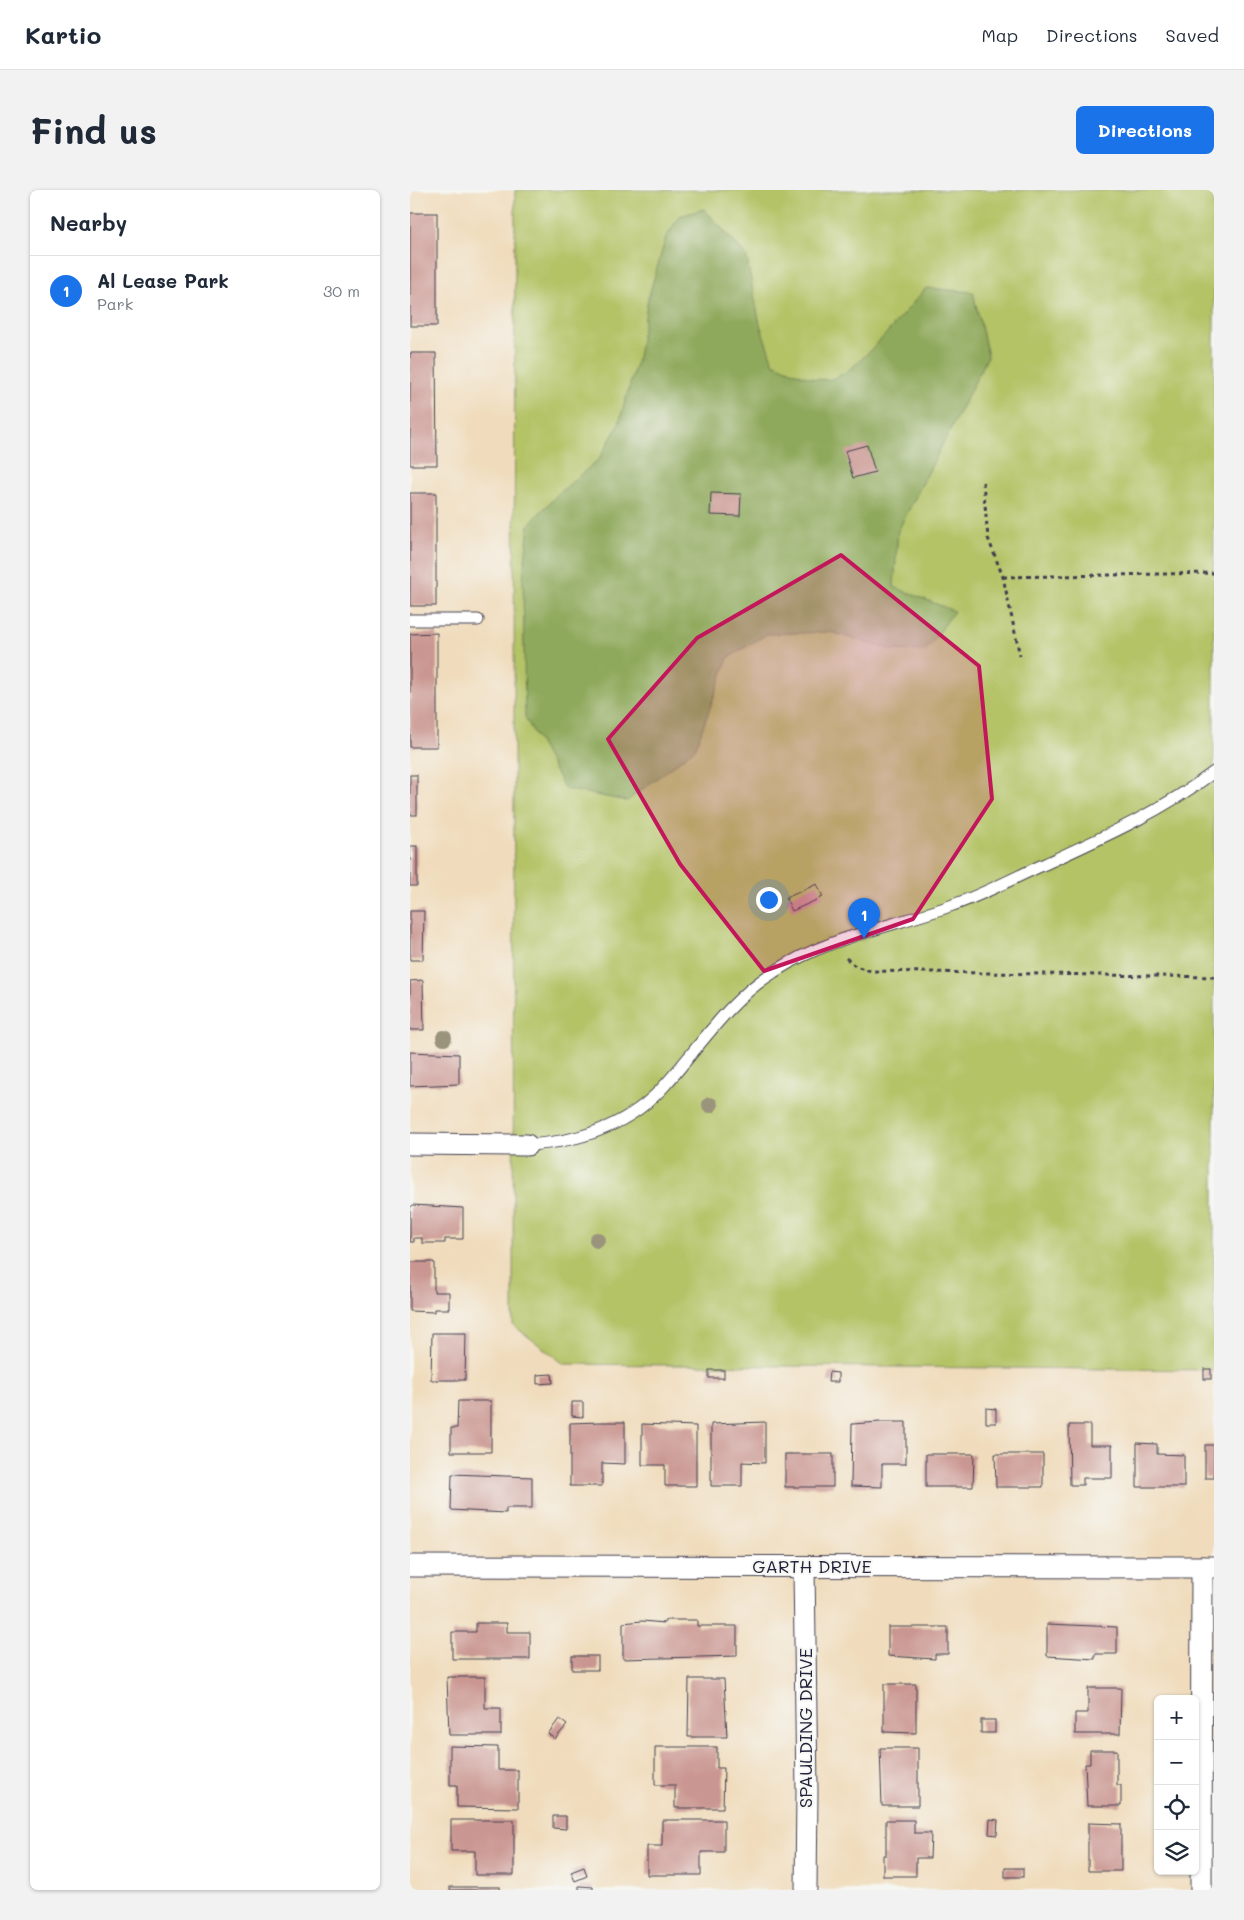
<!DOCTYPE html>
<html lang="en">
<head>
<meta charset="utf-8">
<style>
  :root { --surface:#fff; --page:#f2f2f3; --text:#1f2937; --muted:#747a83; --line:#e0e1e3; --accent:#1a73e8 }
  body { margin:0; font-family:Mali,sans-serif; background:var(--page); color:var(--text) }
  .controls { position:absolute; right:15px; bottom:15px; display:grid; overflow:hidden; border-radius:8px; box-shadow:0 1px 4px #0004 }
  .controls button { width:45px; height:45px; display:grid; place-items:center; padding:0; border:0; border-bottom:1px solid var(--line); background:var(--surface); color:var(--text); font:25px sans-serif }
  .you { position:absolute; left:358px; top:709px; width:18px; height:18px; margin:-12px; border:4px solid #fff; border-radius:50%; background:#1a73e8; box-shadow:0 0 0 8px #1a73e833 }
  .badge { display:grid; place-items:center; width:32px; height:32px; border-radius:50%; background:var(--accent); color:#fff; font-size:16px; font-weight:700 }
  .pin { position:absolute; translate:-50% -41px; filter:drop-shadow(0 1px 2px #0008) }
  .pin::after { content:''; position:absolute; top:26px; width:18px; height:15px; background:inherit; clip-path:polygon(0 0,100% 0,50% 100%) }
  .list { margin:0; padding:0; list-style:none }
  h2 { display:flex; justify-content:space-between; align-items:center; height:65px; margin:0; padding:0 20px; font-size:21px }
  h2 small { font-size:16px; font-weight:400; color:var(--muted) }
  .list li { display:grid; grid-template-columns:32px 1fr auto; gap:15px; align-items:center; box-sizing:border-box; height:70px; padding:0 20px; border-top:1px solid var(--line) }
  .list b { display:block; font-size:19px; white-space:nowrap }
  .list p { margin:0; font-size:16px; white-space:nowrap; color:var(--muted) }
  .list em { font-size:16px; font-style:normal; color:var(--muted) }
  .icon { flex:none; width:28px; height:28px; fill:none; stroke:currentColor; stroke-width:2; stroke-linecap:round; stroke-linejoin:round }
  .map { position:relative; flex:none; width:804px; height:1700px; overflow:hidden; border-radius:8px }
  header { display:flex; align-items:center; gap:30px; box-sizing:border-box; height:70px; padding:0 25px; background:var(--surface); border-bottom:1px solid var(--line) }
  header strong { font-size:24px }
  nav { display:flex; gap:28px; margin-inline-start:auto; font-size:18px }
  .intro { display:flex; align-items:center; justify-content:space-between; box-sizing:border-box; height:120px; padding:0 30px }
  h1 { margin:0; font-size:35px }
  .button { padding:12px 22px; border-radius:8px; background:var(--accent); color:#fff; font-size:18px; font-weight:700 }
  main { display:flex; gap:30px; padding:0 30px }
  aside { flex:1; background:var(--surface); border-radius:8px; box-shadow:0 1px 4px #0004 }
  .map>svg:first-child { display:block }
</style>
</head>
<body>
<header>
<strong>Kartio</strong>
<nav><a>Map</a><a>Directions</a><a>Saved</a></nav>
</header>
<div class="intro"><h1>Find us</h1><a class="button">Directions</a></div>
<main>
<aside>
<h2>Nearby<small></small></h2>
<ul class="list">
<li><span class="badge">1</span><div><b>Al Lease Park</b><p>Park</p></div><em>30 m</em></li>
</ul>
</aside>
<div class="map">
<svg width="804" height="1700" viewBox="0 0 804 1700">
  <rect width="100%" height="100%" fill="#f6f6f2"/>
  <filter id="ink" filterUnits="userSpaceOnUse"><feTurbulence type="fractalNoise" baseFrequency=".02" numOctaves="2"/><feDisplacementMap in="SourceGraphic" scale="10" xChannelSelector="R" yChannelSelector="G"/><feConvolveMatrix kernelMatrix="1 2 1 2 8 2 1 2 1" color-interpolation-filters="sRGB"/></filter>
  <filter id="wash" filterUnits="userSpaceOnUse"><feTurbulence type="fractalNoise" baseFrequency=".0096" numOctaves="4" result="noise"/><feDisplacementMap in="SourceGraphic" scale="20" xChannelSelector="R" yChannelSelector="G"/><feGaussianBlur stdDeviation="1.12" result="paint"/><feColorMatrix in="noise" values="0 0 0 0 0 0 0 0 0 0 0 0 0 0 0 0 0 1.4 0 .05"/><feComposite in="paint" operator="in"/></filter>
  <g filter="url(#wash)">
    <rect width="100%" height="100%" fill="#f0dcbc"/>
    <polygon fill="#b4c366" stroke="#6b7250" points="105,0 804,0 804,1180 154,1174 103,1135"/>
    <path fill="#8fa95b" stroke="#58664b" d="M294,19L336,65L350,135L363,173C380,180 403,193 422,189C447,183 496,120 516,98L563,102L578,166L488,341L484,397L544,421L516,461L482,460L420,442L357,444L318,468L285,559L217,611L155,599L115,527L113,389L119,334L147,305L189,269L208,236L228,167L238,109L256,47L270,26Z"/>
    <g id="blocks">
      <g fill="#ca9691">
        <rect x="0" y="23" width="27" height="113"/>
        <polygon points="0,163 26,163 27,275 0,275"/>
        <polygon points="457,255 465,282 443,288 435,261"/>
        <rect x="0" y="303" width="26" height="113"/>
        <polygon points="301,303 331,304 330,326 300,325"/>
        <polygon points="27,443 27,557 0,557 0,444"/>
        <rect x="0" y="585" width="7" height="40"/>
        <rect x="0" y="656" width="7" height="40"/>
        <polygon points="407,694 413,707 382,721 376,708"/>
        <polygon points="0,721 14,721 13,770 0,770"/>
        <polygon points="13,790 14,840 0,840 0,791"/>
        <polygon points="0,862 49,864 49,894 0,896"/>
        <polygon points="3,1015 53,1018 53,1049 35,1049 35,1053 12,1053 12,1048 4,1048 4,1052 0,1052 0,1018"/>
        <polygon points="0,1072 24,1072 24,1102 39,1102 39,1119 24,1119 24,1122 0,1121"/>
        <polygon points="22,1143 56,1143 55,1190 21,1190"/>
        <rect x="794" y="1179" width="7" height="10"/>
        <rect x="299" y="1180" width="15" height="8"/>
        <polygon points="419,1182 428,1183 428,1192 418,1192"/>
        <polygon points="142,1184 143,1193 127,1194 127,1185"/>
        <polygon points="48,1211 81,1211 81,1262 41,1262 41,1238 47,1238"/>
        <polygon points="162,1212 173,1212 173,1227 162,1226"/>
        <polygon points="576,1218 586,1219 586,1233 576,1233"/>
        <polygon points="190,1232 215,1232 215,1274 192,1273 192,1296 160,1296 160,1233"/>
        <polygon points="355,1232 355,1273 332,1272 332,1296 301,1296 301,1234"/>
        <polygon points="470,1232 496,1232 496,1274 472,1274 472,1297 441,1296 442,1234"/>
        <polygon points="232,1234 286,1236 286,1296 255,1296 255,1275 232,1275"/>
        <polygon points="659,1235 680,1235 680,1255 702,1255 702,1288 673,1288 673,1295 660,1295"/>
        <polygon points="727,1253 747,1254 747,1264 774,1265 774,1297 727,1297"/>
        <rect x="795" y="1255" width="9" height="33"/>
        <rect x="375" y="1264" width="48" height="33"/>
        <polygon points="516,1264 564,1264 563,1297 516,1297"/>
        <polygon points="585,1264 633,1264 633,1297 586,1297"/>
        <polygon points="42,1284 122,1287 122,1318 96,1318 96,1323 41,1320"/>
        <polygon points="255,1430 287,1430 287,1436 327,1436 327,1466 213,1469 213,1433 232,1431 255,1433"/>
        <polygon points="66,1433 97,1433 97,1442 120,1442 120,1469 42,1469 42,1442 66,1442"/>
        <polygon points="637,1434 707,1437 707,1464 685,1464 685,1469 637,1466"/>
        <polygon points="478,1437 538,1437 538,1464 525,1464 525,1469 478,1466"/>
        <rect x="162" y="1466" width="26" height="14"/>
        <polygon points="37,1487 75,1487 75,1518 91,1518 91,1545 39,1545"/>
        <polygon points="279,1489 314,1489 317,1547 278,1547"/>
        <polygon points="474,1494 506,1494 506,1543 474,1542"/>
        <polygon points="678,1498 711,1498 710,1544 665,1544 665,1523 678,1523"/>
        <polygon points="149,1529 157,1535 145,1549 138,1544"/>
        <rect x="571" y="1530" width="14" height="13"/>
        <polygon points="40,1556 88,1557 88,1580 108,1580 108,1618 47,1617 47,1595 40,1595"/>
        <polygon points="245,1557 307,1557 307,1578 314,1578 313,1618 265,1618 265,1595 245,1595"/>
        <polygon points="470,1558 508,1558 508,1616 472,1616"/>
        <polygon points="680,1560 707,1560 707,1595 711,1595 711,1616 677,1616 675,1574 680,1574"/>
        <polygon points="143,1626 156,1626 156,1639 143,1638"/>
        <polygon points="580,1629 588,1630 587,1645 579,1644"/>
        <polygon points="41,1630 104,1630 104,1685 65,1685 65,1661 41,1661"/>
        <polygon points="252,1630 314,1630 314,1662 291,1662 291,1685 237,1685 237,1656 252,1656"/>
        <polygon points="476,1630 504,1630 504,1643 521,1643 520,1668 506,1668 506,1686 473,1686 473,1665 476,1665"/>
        <polygon points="678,1633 711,1634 711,1681 678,1681"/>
        <polygon points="174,1677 177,1686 165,1691 161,1682"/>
        <rect x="595" y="1678" width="18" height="9"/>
        <polygon points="169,1696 183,1697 183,1700 169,1700"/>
        <rect x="40" y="1697" width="50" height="3"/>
      </g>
    </g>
  </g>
  <g filter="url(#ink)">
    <use href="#blocks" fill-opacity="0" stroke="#413e4e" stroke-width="1"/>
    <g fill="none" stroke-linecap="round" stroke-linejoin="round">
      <defs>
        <g id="service">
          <polyline points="0,430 68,430"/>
          <path d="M117,955C169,952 220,935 256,894C291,855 319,810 364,782C417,747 481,737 540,716C573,705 603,688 635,674C696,646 750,622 804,582"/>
        </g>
        <g id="minor">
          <polyline points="0,954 117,955"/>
          <polyline points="0,1376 804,1377"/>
          <polyline points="394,1377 397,1602 396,1700"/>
          <polyline points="791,1700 792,1377"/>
        </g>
      </defs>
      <use href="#service" stroke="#413e4e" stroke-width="13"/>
      <use href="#minor" stroke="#413e4e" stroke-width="23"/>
      <g stroke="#413e4e" stroke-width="3" stroke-dasharray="4 4" stroke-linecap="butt">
        <polyline points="573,292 578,348 593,387 610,466"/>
        <polyline points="593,387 804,383"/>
        <polyline points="436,768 445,776 461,781 804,787"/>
      </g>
      <use href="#service" stroke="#fff" stroke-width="11"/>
      <use href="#minor" stroke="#fff" stroke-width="21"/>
    </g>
    <g fill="#9b947d">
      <circle cx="34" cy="848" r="8"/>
      <circle cx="300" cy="915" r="8"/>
      <circle cx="187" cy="1050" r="8"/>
    </g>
  </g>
  <path fill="#c2185b" fill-opacity="0.2" stroke="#c2185b" stroke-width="4" stroke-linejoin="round" d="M431,365L569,476L582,609L503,729L354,781L270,674L198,549L287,448Z"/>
  <g text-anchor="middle" stroke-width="4" stroke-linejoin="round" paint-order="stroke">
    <g font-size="18" fill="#22223b" stroke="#f6f6f2">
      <text x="402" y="1383">GARTH DRIVE</text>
      <text transform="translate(396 1538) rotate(-90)" y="6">SPAULDING DRIVE</text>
    </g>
  </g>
</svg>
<div class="controls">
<button>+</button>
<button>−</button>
<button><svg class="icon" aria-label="locate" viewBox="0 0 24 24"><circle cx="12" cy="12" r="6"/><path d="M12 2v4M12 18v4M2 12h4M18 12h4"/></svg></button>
<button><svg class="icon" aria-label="layers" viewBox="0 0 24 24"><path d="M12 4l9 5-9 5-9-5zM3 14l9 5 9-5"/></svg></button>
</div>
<div class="you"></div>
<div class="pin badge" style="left:454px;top:749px">1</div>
</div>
</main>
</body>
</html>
